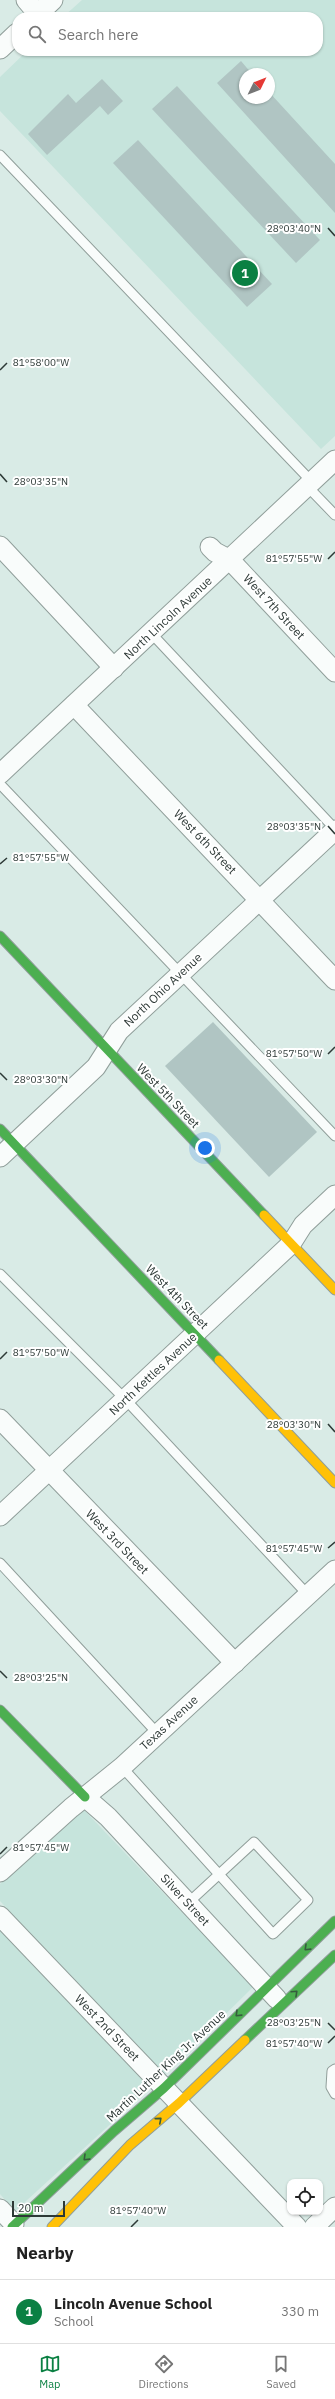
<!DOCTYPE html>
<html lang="en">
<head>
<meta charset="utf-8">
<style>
  :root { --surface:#fff; --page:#f6f6f6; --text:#222; --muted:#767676; --line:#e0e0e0; --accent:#0b8043 }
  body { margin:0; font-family:"IBM Plex Sans",sans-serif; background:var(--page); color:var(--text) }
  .controls { position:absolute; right:12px; bottom:12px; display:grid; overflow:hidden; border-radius:8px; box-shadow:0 1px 3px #0004 }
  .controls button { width:36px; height:36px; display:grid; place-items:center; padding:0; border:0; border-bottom:1px solid var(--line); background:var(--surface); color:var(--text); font:20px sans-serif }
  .compass { position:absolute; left:239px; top:68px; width:36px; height:36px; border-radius:50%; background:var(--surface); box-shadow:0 1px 3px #0004; rotate:47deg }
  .scale { position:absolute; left:12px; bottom:10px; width:53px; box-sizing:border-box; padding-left:4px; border:2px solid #2d3936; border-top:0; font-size:11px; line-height:14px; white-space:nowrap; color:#2d3936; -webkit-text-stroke:3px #fff; paint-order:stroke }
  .you { position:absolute; left:205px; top:1148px; width:14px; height:14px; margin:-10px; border:3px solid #fff; border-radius:50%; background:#1a73e8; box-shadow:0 0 0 6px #1a73e833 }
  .badge { display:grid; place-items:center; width:26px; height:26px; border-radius:50%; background:var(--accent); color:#fff; font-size:13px; font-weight:700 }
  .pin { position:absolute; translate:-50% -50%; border:2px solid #fff; box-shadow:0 1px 4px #0006 }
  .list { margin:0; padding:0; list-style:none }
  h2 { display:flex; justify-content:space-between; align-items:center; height:52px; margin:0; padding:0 16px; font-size:17px }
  h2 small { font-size:13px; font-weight:400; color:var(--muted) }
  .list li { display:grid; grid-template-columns:26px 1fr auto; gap:12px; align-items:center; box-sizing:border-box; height:64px; padding:0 16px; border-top:1px solid var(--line) }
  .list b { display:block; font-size:15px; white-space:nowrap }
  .list p { margin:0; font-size:13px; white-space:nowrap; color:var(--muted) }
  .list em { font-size:13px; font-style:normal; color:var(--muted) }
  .icon { flex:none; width:22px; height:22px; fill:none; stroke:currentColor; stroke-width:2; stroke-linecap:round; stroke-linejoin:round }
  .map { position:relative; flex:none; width:335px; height:2227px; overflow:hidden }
  .search { position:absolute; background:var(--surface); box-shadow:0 1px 3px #0004; left:12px; right:12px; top:12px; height:44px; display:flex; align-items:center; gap:10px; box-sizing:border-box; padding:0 14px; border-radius:16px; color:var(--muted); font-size:15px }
  .sheet { height:116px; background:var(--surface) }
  nav { display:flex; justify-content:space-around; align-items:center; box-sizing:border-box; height:56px; border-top:1px solid var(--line); background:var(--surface); font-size:11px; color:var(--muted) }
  nav a { display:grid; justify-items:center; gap:2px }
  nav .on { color:var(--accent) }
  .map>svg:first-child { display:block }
</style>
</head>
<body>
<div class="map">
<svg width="335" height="2227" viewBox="0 0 335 2227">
  <rect width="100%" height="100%" fill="#d9ebe6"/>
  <g fill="#c6e4dc" fill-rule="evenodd">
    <path d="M82,0H335V436L321,449L0,111V77L27,51H318V17H63ZM245,74H269V98H245Z"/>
    <polygon points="84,1810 253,1987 165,2074 0,1901 0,1884"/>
    <polygon points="0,1931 150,2088 15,2211 0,2194"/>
  </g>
  <g fill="#b0c5c3">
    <polygon points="241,61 252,74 245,74 245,98 269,98 269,92 335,164 335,213 217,83"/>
    <polygon points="102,79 123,101 108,115 100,106 47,155 28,134 68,94 76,103"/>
    <polygon points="177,86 320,240 296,263 152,109"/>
    <polygon points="138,140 272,284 247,307 113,163"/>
    <polygon points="213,1022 317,1132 269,1177 165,1066"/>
  </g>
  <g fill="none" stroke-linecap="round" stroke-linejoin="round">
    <defs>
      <g id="lane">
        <polyline points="0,155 312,482"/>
        <polyline points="307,486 335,515"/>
        <polyline points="151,633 335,829"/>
        <polyline points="0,784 335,1136"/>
        <polyline points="0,1274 125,1399 308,1595"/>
        <polyline points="0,1563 158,1734"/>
        <polyline points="122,1767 273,1934 308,1900 254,1842 188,1903"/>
        <polyline points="335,2069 332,2071 331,2087 335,2094"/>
      </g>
      <g id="street">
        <polyline points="26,0 38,14"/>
        <polyline points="35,17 53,0"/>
        <polyline points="0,49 17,33"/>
        <polyline points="0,546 114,668"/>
        <polyline points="210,547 215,552 230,560 335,672"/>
        <polyline points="74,705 335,980"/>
        <polyline points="0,774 335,460"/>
        <polyline points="0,1157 96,1067 119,1031 335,830"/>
        <polyline points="0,1419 235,1663"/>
        <polyline points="0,1516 291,1244 303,1225 335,1195"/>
        <polyline points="85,1797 108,1817 277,1999"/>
        <polyline points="0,1872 71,1808 122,1767 335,1570"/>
        <polyline points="0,1916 297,2227"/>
        <polyline points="0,2209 14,2224"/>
        <polyline points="314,2227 335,2207"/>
      </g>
      <g id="fast">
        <polyline points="0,936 264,1215"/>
        <polyline points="0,1129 219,1360"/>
        <polyline points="0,1710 85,1797"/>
        <polyline points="245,2040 335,1955"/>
        <polyline points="12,2227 114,2131 164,2088 335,1921"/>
      </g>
      <g id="slow">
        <polyline points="264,1215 335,1290"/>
        <polyline points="219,1360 335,1483"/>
        <polyline points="52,2227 130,2145 179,2103 245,2040"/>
      </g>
    </defs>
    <use href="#lane" stroke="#909e9a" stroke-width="11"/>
    <use href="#street" stroke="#909e9a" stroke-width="21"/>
    <use href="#fast" stroke="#909e9a" stroke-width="11"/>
    <use href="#slow" stroke="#909e9a" stroke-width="11"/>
    <use href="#lane" stroke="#f9fcfb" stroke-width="9"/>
    <use href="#street" stroke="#f9fcfb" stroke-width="19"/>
    <use href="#fast" stroke="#4caf50" stroke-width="9"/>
    <use href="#slow" stroke="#ffc107" stroke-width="9"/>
  </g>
  <defs><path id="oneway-chevron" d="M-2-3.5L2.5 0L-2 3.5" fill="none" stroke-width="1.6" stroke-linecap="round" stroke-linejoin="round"/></defs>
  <g stroke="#365c3e">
    <use href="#oneway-chevron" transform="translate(307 1948) rotate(136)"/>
    <use href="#oneway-chevron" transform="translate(295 1993) rotate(-43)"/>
    <use href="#oneway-chevron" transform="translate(238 2014) rotate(136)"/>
    <use href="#oneway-chevron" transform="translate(159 2120) rotate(-41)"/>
    <use href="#oneway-chevron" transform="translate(86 2158) rotate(136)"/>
  </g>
  <path fill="none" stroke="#2d3936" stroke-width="1.5" d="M328,228L335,236M0,370L7,363M0,474L7,482M328,559L335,552M328,826L335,834M0,864L7,858M328,1054L335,1047M0,1073L7,1080M0,1359L7,1352M328,1424L335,1432M328,1548L335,1542M0,1671L7,1678M0,1854L7,1847M328,2023L335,2030M328,2043L335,2036M131,2227L138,2220"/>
  <g text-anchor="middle" stroke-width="4" stroke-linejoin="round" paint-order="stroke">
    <g font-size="12" fill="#2d3936" stroke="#fff">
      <text transform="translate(274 607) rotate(47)" y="4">West 7th Street</text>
      <text transform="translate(168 618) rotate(-43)" y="4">North Lincoln Avenue</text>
      <text transform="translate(205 842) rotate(46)" y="4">West 6th Street</text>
      <text transform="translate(163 990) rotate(-43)" y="4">North Ohio Avenue</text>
      <text transform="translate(168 1096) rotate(46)" y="4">West 5th Street</text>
      <text transform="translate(177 1297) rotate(46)" y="4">West 4th Street</text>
      <text transform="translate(153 1374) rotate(-43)" y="4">North Kettles Avenue</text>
      <text transform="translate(117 1542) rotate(46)" y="4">West 3rd Street</text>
      <text transform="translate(169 1723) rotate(-43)" y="4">Texas Avenue</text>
      <text transform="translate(185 1900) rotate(47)" y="4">Silver Street</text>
      <text transform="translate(107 2028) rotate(46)" y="4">West 2nd Street</text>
      <text transform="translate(166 2066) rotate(-43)" y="4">Martin Luther King Jr. Avenue</text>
    </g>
  </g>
  <g font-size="10" text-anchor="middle" fill="#2d3936" stroke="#fff" stroke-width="4" stroke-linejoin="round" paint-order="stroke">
    <text x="294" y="232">28°03'40"N</text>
    <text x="41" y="366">81°58'00"W</text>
    <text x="41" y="485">28°03'35"N</text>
    <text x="294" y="562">81°57'55"W</text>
    <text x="294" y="830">28°03'35"N</text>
    <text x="41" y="861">81°57'55"W</text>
    <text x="294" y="1057">81°57'50"W</text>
    <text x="41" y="1083">28°03'30"N</text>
    <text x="41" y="1356">81°57'50"W</text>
    <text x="294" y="1428">28°03'30"N</text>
    <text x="294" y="1552">81°57'45"W</text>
    <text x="41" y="1681">28°03'25"N</text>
    <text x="41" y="1851">81°57'45"W</text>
    <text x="294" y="2026">28°03'25"N</text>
    <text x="294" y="2047">81°57'40"W</text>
    <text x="138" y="2214">81°57'40"W</text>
  </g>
</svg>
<div class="controls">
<button><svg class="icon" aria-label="locate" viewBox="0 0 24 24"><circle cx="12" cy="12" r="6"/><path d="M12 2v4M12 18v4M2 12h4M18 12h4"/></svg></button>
</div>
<svg class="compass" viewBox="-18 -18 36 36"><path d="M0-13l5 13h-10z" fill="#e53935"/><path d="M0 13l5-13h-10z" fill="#767676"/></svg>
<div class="scale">20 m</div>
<div class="you"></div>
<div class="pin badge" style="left:245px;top:273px">1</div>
<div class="search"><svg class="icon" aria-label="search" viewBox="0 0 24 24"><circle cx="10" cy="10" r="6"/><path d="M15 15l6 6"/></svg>Search here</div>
</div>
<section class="sheet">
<h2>Nearby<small></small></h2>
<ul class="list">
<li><span class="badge">1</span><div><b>Lincoln Avenue School</b><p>School</p></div><em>330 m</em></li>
</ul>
</section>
<nav>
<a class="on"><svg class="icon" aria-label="map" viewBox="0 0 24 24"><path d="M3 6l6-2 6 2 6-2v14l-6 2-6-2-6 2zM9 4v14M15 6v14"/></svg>Map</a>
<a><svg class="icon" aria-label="directions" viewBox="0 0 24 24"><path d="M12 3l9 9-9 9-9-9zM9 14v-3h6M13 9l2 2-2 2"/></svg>Directions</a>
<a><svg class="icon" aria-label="saved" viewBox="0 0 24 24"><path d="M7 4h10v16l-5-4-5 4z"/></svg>Saved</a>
</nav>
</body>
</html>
